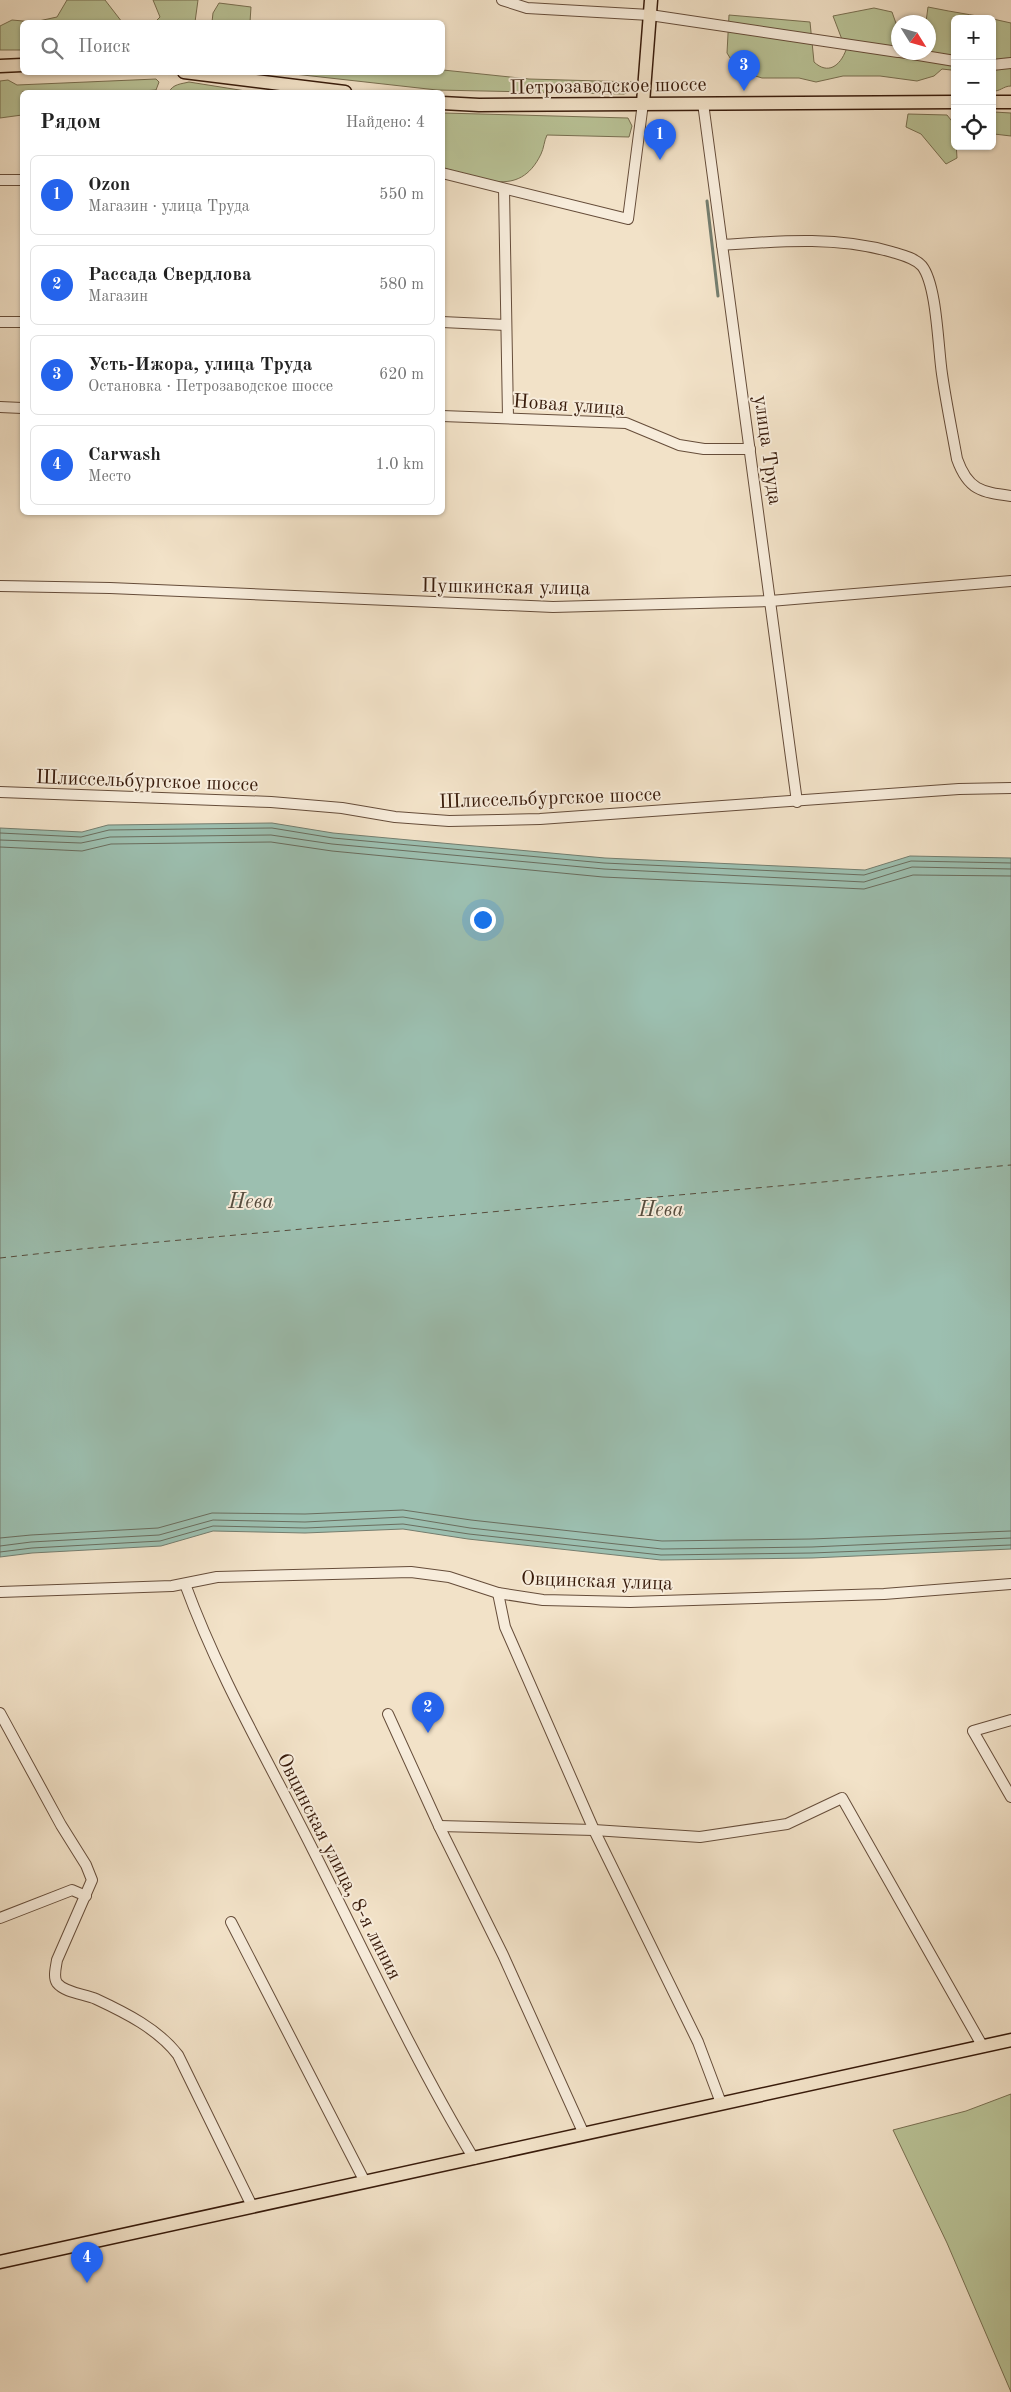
<!DOCTYPE html>
<html lang="ru">
<head>
<meta charset="utf-8">
<style>
  :root { --surface:#fff; --page:#f6f6f6; --text:#222; --muted:#767676; --line:#e0e0e0; --accent:#2563eb }
  body { margin:0; font-family:"Old Standard TT",serif; background:var(--page); color:var(--text) }
  .controls { position:absolute; right:15px; top:15px; display:grid; overflow:hidden; border-radius:8px; box-shadow:0 1px 4px #0004 }
  .controls button { width:45px; height:45px; display:grid; place-items:center; padding:0; border:0; border-bottom:1px solid var(--line); background:var(--surface); color:var(--text); font:25px sans-serif }
  .compass { position:absolute; left:891px; top:15px; width:45px; height:45px; border-radius:50%; background:var(--surface); box-shadow:0 1px 4px #0004; rotate:127deg }
  .you { position:absolute; left:482px; top:919px; width:18px; height:18px; margin:-12px; border:4px solid #fff; border-radius:50%; background:#1a73e8; box-shadow:0 0 0 8px #1a73e833 }
  .badge { display:grid; place-items:center; width:32px; height:32px; border-radius:50%; background:var(--accent); color:#fff; font-size:16px; font-weight:700 }
  .pin { position:absolute; translate:-50% -41px; filter:drop-shadow(0 1px 2px #0008) }
  .pin::after { content:''; position:absolute; top:26px; width:18px; height:15px; background:inherit; clip-path:polygon(0 0,100% 0,50% 100%) }
  .list { margin:0; padding:0; list-style:none }
  h2 { display:flex; justify-content:space-between; align-items:center; height:65px; margin:0; padding:0 20px; font-size:21px }
  h2 small { font-size:16px; font-weight:400; color:var(--muted) }
  .list li { display:grid; grid-template-columns:32px 1fr auto; gap:15px; align-items:center; box-sizing:border-box; height:80px; margin:0 10px 10px; padding:0 10px; border:1px solid var(--line); border-radius:8px }
  .list b { display:block; font-size:19px; white-space:nowrap }
  .list p { margin:0; font-size:16px; white-space:nowrap; color:var(--muted) }
  .list em { font-size:16px; font-style:normal; color:var(--muted) }
  .icon { flex:none; width:28px; height:28px; fill:none; stroke:currentColor; stroke-width:2; stroke-linecap:round; stroke-linejoin:round }
  .map { position:relative; flex:none; width:1011px; height:2392px; overflow:hidden }
  .search { position:absolute; background:var(--surface); box-shadow:0 1px 4px #0004; left:20px; top:20px; width:425px; height:55px; display:flex; align-items:center; gap:12px; box-sizing:border-box; padding:0 18px; border-radius:8px; color:var(--muted); font-size:19px }
  .panel { position:absolute; background:var(--surface); box-shadow:0 1px 4px #0004; left:20px; top:90px; width:425px; height:425px; border-radius:8px }
  .map>svg:first-child { display:block }
</style>
</head>
<body>
<div class="map">
<svg width="1011" height="2392" viewBox="0 0 1011 2392">
  <rect width="100%" height="100%" fill="#f2e2c8"/>
  <filter id="stains"><feTurbulence type="fractalNoise" baseFrequency=".004" numOctaves="4"/><feColorMatrix values="0 0 0 0 .2 0 0 0 0 .09 0 0 0 0 .02 0 0 0 .5 -.17"/></filter>
  <radialGradient id="worn" r=".72"><stop offset=".6" stop-color="#630" stop-opacity="0"/><stop offset="1" stop-color="#630" stop-opacity=".3"/></radialGradient>
  <g fill="#b9c397" stroke="#786f51">
    <polygon points="67,0 105,0 122,22 22,22 22,50 0,50 0,26 12,20 34,22 57,17"/>
    <polygon points="153,0 198,0 195,22 155,22 160,17"/>
    <polygon points="219,3 251,7 250,22 212,22 213,13"/>
    <path d="M928,7C956,13 983,16 1011,23V86C1003,86 1000,92 992,91V19H955V74L951,70L942,69L934,76L917,81L880,76H843L816,82L799,78H762L746,73L732,61L727,53L729,15L810,22L814,62C828,75 840,66 846,50L833,16L874,8L892,12L898,29V52H928V22H926Z"/>
    <polygon points="443,70 529,79 635,82 634,89 624,94 437,90 285,73 442,72"/>
    <polygon points="156,79 159,82 156,90 129,92 22,92 22,115 0,118 0,81 8,80 17,85"/>
    <path d="M189,82L252,92H169C173,84 181,84 189,82Z"/>
    <polygon points="994,112 1011,113 1011,136 994,134 992,130"/>
    <path d="M443,113L628,118L632,126L629,137L547,135C544,141 544,148 541,154C519,200 480,177 443,168Z"/>
    <polygon points="908,114 947,115 955,125 957,158 946,164 921,134 906,127"/>
    <polygon points="1011,2094 1011,2392 947,2243 893,2130 966,2111"/>
  </g>
  <polygon fill="#9cbfb0" stroke="#747d6e" points="272,823 333,833 605,858 865,870 910,856 1011,858 1011,1549 812,1558 661,1560 468,1539 403,1529 305,1533 213,1531 161,1546 32,1553 0,1557 0,828 82,832 108,825"/>
  <g fill="none" stroke-linecap="round" stroke-linejoin="round">
    <g stroke="#6a6d5e" stroke-width="1">
      <polyline points="0,833 81,837 109,830 272,828 333,838 604,863 864,875 911,861 1011,863"/>
      <polyline points="0,840 81,843 110,837 271,835 332,844 604,869 864,882 912,867 1011,869"/>
      <polyline points="0,847 82,851 111,844 271,842 332,851 603,877 864,889 913,875 1011,876"/>
      <polyline points="0,1538 31,1535 158,1528 212,1513 305,1514 403,1510 471,1520 662,1541 811,1539 1011,1531"/>
      <polyline points="0,1546 31,1542 159,1535 213,1520 305,1522 403,1517 470,1528 662,1549 812,1547 1011,1538"/>
      <polyline points="0,1552 32,1548 160,1541 213,1526 305,1528 403,1524 469,1534 661,1555 812,1553 1011,1545"/>
    </g>
    <polyline stroke="#747d6e" stroke-width="3" points="707,201 718,296"/>
    <polyline stroke="#564c3d" stroke-width="1" stroke-dasharray="6 5" stroke-linecap="butt" points="0,1258 81,1249 1011,1165"/>
    <defs>
      <g id="minor">
        <polyline points="502,0 527,8 650,15 898,52"/>
        <polyline points="900,52 955,61"/>
        <polyline points="992,65 1011,63"/>
        <polyline points="703,103 797,802"/>
        <polyline points="442,173 628,219 643,103"/>
        <polyline points="0,180 22,180"/>
        <polyline points="504,189 508,417"/>
        <path d="M722,245C780,241 836,236 892,252C902,255 915,258 922,266C937,285 938,348 942,374C946,402 952,431 957,459C968,490 981,492 1011,496"/>
        <polyline points="0,322 22,322"/>
        <polyline points="442,322 506,325"/>
        <polyline points="0,407 22,408"/>
        <polyline points="442,416 626,423 679,445 704,449 750,449"/>
        <polyline points="0,586 110,588 553,607 770,601 1011,581"/>
        <polyline points="0,792 271,802 342,808 395,817 449,821 540,819 959,789 1011,788"/>
        <path d="M185,1584C219,1677 269,1762 313,1850C365,1953 414,2059 474,2159"/>
        <polyline points="0,1592 172,1586 217,1577 411,1572 449,1577 498,1593 543,1600 630,1602 884,1594 1011,1584"/>
        <polyline points="498,1593 505,1627 594,1830 698,2042 721,2103"/>
        <path d="M0,1713L61,1825L86,1865L92,1880L57,1960C56,1967 53,1977 57,1983C65,1993 85,1994 96,1999C126,2013 158,2029 178,2055L252,2206"/>
        <polyline points="388,1714 439,1826 503,1955 583,2132"/>
        <polyline points="1011,1720 973,1731 1011,1797"/>
        <polyline points="439,1826 594,1830 700,1837 787,1824 842,1798 983,2047"/>
        <polyline points="0,1918 72,1890 86,1896"/>
        <polyline points="231,1922 365,2182"/>
      </g>
      <g id="major">
        <polyline points="0,66 22,65"/>
        <polyline points="184,72 345,92"/>
        <polyline points="992,102 1011,102"/>
        <polyline points="442,103 479,105 955,102"/>
        <polyline points="643,103 651,0"/>
        <polyline points="0,2262 1011,2040"/>
      </g>
    </defs>
    <use href="#minor" stroke="#664d3a" stroke-width="12"/>
    <use href="#major" stroke="#381b0b" stroke-width="15"/>
    <use href="#minor" stroke="#f7ecdb" stroke-width="10"/>
    <use href="#major" stroke="#f2e2c8" stroke-width="12"/>
  </g>
  <g text-anchor="middle" stroke-width="4" stroke-linejoin="round" paint-order="stroke">
    <g font-size="20" fill="#381b0b" stroke="#f7ecdb">
      <text transform="translate(608 85) rotate(-1)" y="7">Петрозаводское шоссе</text>
      <text transform="translate(569 404) rotate(4)" y="7">Новая улица</text>
      <text transform="translate(769 450) rotate(82)" y="7">улица Труда</text>
      <text transform="translate(506 586) rotate(1)" y="7">Пушкинская улица</text>
      <text transform="translate(147 780) rotate(2)" y="7">Шлиссельбургское шоссе</text>
      <text transform="translate(550 797) rotate(-2)" y="7">Шлиссельбургское шоссе</text>
      <text transform="translate(597 1580) rotate(2)" y="7">Овцинская улица</text>
      <text transform="translate(340 1866) rotate(63)" y="7">Овцинская улица, 8-я линия</text>
    </g>
    <g font-size="21" font-style="italic" fill="#564c3d" stroke="#f7ecdb">
      <text x="251" y="1208">Нева</text>
      <text x="661" y="1216">Нева</text>
    </g>
  </g>
  <rect width="100%" height="100%" filter="url(#stains)"/>
  <rect width="100%" height="100%" fill="url(#worn)"/>
</svg>
<div class="controls">
<button>+</button>
<button>−</button>
<button><svg class="icon" aria-label="locate" viewBox="0 0 24 24"><circle cx="12" cy="12" r="6"/><path d="M12 2v4M12 18v4M2 12h4M18 12h4"/></svg></button>
</div>
<svg class="compass" viewBox="-18 -18 36 36"><path d="M0-13l5 13h-10z" fill="#e53935"/><path d="M0 13l5-13h-10z" fill="#767676"/></svg>
<div class="you"></div>
<div class="pin badge" style="left:660px;top:160px">1</div>
<div class="pin badge" style="left:428px;top:1733px">2</div>
<div class="pin badge" style="left:744px;top:91px">3</div>
<div class="pin badge" style="left:87px;top:2283px">4</div>
<div class="search"><svg class="icon" aria-label="search" viewBox="0 0 24 24"><circle cx="10" cy="10" r="6"/><path d="M15 15l6 6"/></svg>Поиск</div>
<section class="panel">
<h2>Рядом<small>Найдено: 4</small></h2>
<ul class="list">
<li><span class="badge">1</span><div><b>Ozon</b><p>Магазин · улица Труда</p></div><em>550 m</em></li>
<li><span class="badge">2</span><div><b>Рассада Свердлова</b><p>Магазин</p></div><em>580 m</em></li>
<li><span class="badge">3</span><div><b>Усть-Ижора, улица Труда</b><p>Остановка · Петрозаводское шоссе</p></div><em>620 m</em></li>
<li><span class="badge">4</span><div><b>Carwash</b><p>Место</p></div><em>1.0 km</em></li>
</ul>
</section>
</div>
</body>
</html>
